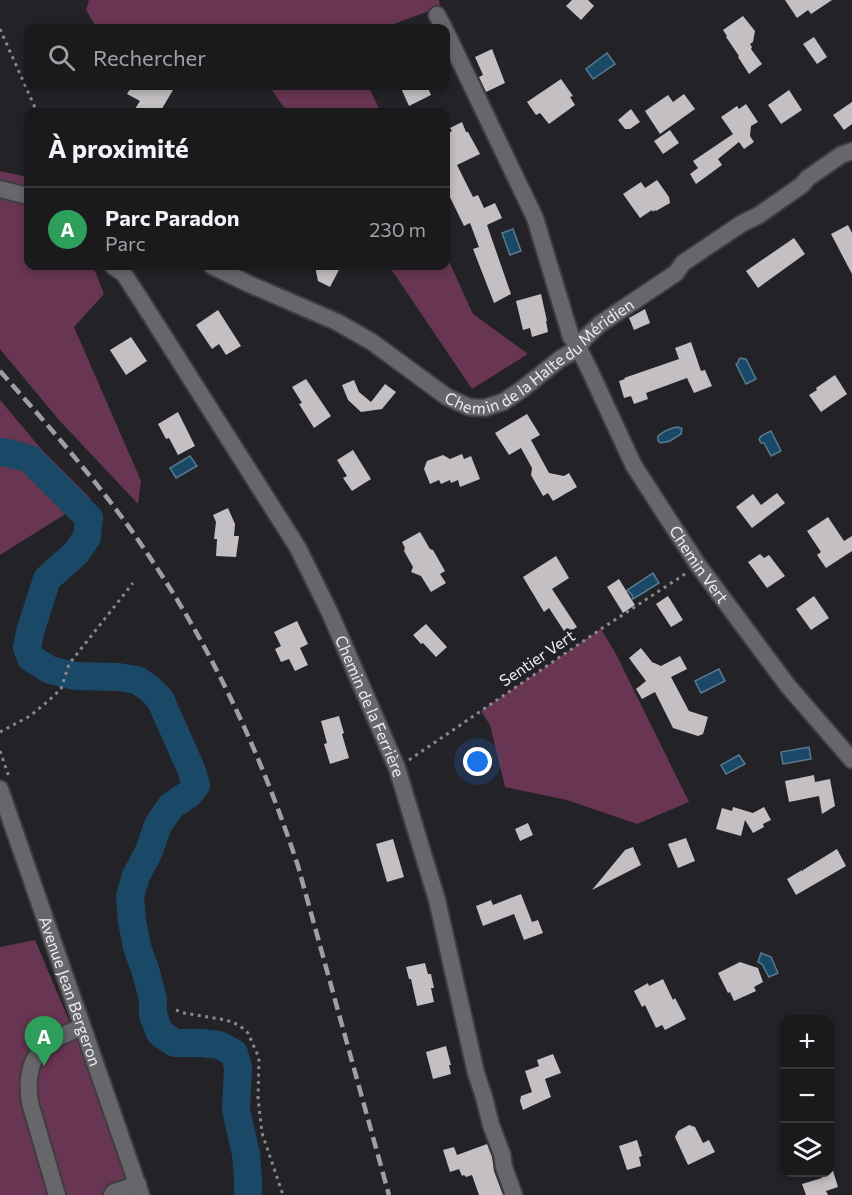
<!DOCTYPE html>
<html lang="fr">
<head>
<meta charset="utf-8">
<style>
  :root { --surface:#1a1a1d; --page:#232326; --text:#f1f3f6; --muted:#9fa1a4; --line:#38383b; --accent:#8c9099 }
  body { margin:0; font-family:Commissioner,sans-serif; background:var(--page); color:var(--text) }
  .controls { position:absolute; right:18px; bottom:18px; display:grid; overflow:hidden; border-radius:12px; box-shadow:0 3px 9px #0003 }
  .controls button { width:54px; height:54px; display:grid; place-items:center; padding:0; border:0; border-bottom:2px solid var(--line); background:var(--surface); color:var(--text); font:30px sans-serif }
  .you { position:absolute; left:478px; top:762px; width:21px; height:21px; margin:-15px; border:4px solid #fff; border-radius:50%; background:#1a73e8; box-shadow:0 0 0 9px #1a73e833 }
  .badge { display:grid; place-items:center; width:39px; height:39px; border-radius:50%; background:var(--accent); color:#fff; font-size:20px; font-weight:700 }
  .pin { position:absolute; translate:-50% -50px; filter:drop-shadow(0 2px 3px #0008) }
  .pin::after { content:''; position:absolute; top:32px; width:21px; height:18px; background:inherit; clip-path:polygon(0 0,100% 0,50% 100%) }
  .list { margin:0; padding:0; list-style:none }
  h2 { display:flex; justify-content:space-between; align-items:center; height:78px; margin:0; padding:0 24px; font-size:26px }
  h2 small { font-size:20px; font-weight:400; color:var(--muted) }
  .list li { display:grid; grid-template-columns:39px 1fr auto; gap:18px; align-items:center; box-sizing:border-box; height:84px; padding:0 24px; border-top:2px solid var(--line) }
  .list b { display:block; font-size:22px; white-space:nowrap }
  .list p { margin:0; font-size:20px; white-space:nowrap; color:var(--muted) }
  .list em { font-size:20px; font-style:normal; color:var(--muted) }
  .icon { flex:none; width:33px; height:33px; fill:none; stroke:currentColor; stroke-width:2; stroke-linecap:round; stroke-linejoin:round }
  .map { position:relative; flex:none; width:852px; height:1195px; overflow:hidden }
  .search { position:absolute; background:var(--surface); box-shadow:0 3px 9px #0003; left:24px; top:24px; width:426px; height:66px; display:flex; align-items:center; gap:15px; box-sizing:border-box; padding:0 21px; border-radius:12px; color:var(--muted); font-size:22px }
  .panel { position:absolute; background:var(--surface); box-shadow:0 3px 9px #0003; left:24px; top:108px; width:426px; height:162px; border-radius:12px }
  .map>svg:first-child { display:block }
</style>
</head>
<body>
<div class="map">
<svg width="852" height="1195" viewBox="0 0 852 1195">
  <rect width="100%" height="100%" fill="#232327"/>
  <g fill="#683552">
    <polygon points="89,0 439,0 440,7 383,28 97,28 86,10"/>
    <polygon points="269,86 368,86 381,112 287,112"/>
    <polygon points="0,171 28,177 28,266 93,266 104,294 74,327 141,481 138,504 59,420 0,349"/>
    <polygon points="446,255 473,314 528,354 472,389 389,266 446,266"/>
    <polygon points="0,400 42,450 91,499 67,513 0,555"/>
    <polygon points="601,629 616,654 689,802 637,824 567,800 505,787 490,725 481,711"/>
    <polygon points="35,940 138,1184 140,1195 0,1195 0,947"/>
  </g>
  <g fill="#1a4967" stroke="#597a90" stroke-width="1.5">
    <polygon points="607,53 615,64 593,79 586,69"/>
    <polygon points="513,229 521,251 510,255 502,233"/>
    <polygon points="741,358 744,359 746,359 756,379 746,384 736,364 738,363 739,359"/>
    <path d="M678,427L682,429L681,434L670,441L661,443L658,441V436C665,430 670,428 678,427Z"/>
    <polygon points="771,431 781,451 771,456 764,443 761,443 759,439 761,436"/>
    <polygon points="190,456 197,466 176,478 170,468"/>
    <polygon points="653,573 659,583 633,599 632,595 627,590"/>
    <polygon points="719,669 725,681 701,693 695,681"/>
    <polygon points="809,747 811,759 783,764 781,752"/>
    <polygon points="739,755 745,764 726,774 721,765"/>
    <polygon points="761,953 771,957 778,973 769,977 762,964 758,962"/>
  </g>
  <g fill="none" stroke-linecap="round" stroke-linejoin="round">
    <polyline stroke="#1a4967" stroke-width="28" points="0,452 8,453 30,459 89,518 87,537 76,553 47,579 30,632 27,648 31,658 50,670 75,676 118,677 137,680 149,688 160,699 191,769 196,785 189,794 171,806 158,825 149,851 136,876 130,896 132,921 137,947 145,969 153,999 153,1015 160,1033 175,1043 201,1043 219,1045 234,1053 238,1067 236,1110 246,1154 248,1178 248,1195"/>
  </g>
  <g fill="#c3bfc3">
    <polygon points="572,0 588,0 594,6 581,20 566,6"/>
    <polygon points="785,0 832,0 811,14 808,10 797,18"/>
    <polygon points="743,16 755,31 753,42 750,44 752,47 751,49 762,64 749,74 738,57 739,56 726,37 727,36 723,30"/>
    <polygon points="814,37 827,57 817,64 803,44"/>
    <polygon points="492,49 505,83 486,92 479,77 483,75 475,57"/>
    <polygon points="561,79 573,96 570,97 575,105 549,124 540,113 536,115 527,102"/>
    <polygon points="132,86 164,86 173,90 160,112 133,112 140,101 127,94"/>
    <polygon points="400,86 427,86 431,95 409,106"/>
    <polygon points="789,90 802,110 781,124 768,105"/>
    <polygon points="684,94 695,109 660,134 645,111 668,95 673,102"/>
    <polygon points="852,102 852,124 844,130 833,115"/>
    <polygon points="746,104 758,122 751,126 750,136 754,142 744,149 739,142 718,159 722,165 696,184 690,174 698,168 693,161 733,134 721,117 737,106 739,109"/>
    <polygon points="631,109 640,122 630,129 625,129 618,120"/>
    <polygon points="462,122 466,132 468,132 480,154 457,165 473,197 478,195 484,208 495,203 502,218 487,225 511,294 494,303 473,249 479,247 470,223 464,226 446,189 446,134 452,131 450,128"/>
    <polygon points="670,130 679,143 663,154 654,141"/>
    <polygon points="657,180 669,197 670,203 656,211 655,210 653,212 652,210 640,218 623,194 641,182 645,188"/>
    <polygon points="848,225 852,233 852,274 831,234"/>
    <polygon points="794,238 805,254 758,288 746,271"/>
    <polygon points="315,266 341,266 330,287 318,281"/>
    <polygon points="541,294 547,321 546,321 548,332 532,337 530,328 523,330 516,301"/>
    <polygon points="645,309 650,323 634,330 629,318"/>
    <polygon points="218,310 241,346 226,355 219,344 212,349 196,325"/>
    <polygon points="131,337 147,361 126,375 110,350"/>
    <polygon points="691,342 701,371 705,370 712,386 694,393 687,378 646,393 648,399 634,404 631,396 624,398 619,381 625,379 624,378 679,359 675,348"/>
    <polygon points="835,375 847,394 821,412 809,395 817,390 816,388"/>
    <polygon points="306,379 331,416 314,428 299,404 302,403 292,387"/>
    <polygon points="354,380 359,392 371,402 385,384 396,392 382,409 361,412 348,400 342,385"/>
    <polygon points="178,412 195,446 178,455 169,438 166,439 158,424"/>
    <polygon points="527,414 540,435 531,440 549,473 564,476 569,473 577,487 553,501 548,493 543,496 531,475 532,468 521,448 509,455 495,433"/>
    <polygon points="353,450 371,479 352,491 343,478 347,476 337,460"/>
    <polygon points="462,454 464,459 471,456 480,479 460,487 458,480 451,483 450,480 441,484 439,480 430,484 424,469 427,461 443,455 450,459"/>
    <polygon points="777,493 785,503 752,528 736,507 753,494 761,505"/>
    <polygon points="228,508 235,524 234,536 239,536 236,557 216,556 217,539 214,539 216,522 213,515"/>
    <polygon points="828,517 844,541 852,536 852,551 826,568 817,555 821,552 807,531"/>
    <polygon points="420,532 430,549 433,550 445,571 440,574 446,583 431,592 421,576 411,572 413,567 404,551 405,548 402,542"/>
    <polygon points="760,554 764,558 769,555 785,576 767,588 748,562"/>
    <polygon points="556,556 569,578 552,589 577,627 566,634 549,608 544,612 523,577"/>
    <polygon points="619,579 635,605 623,613 607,587"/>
    <polygon points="668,596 683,620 671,627 656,604"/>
    <polygon points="814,596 829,618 811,630 796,609"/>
    <polygon points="297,621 308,644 300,648 308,665 295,671 289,659 281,662 275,649 281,646 274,632"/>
    <polygon points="426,624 447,647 436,657 423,643 421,644 413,635"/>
    <polygon points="641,648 652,662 661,666 680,656 687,669 671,677 689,711 708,717 703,734 698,736 673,728 655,692 642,699 636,689 646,681 629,658"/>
    <polygon points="339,716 344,733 342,734 349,758 330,764 324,744 327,743 321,721"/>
    <polygon points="814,775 815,782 830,779 835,806 822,814 819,796 789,802 785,781"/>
    <polygon points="733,807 753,813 764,807 771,820 763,824 764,827 753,833 745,820 741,836 716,829 722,808 732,811"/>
    <polygon points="528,823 533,835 520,841 515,829"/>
    <polygon points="686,838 695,861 678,868 668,844"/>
    <polygon points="393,839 404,877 387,882 376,844"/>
    <polygon points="633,847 641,865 592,890 625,850"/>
    <polygon points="837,849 846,866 796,895 787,879 802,870 803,872 803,870"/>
    <polygon points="521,894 532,922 538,920 543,933 524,940 514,914 483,926 476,906 491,900 493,905"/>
    <polygon points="740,962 758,968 763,982 754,987 756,991 734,1001 730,992 728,993 718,973"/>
    <polygon points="425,963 428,974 431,974 434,988 431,988 434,1002 417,1006 411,979 409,979 406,967"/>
    <polygon points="663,979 673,1000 675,998 686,1019 665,1030 662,1025 656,1028 645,1005 642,1007 634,991 648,983 649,986"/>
    <polygon points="446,1046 451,1065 449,1065 451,1074 433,1079 426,1052"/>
    <polygon points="553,1054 561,1073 545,1079 551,1097 523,1110 520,1101 521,1096 532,1092 525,1071 539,1066 537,1060"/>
    <polygon points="689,1125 695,1127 703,1143 709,1140 715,1152 688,1165 675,1137 678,1131"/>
    <polygon points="637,1140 642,1156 639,1157 641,1166 627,1170 619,1146"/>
    <polygon points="487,1144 492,1157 494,1171 503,1195 479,1195 472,1175 466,1177 464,1175 462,1176 459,1169 450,1172 443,1150 454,1147 457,1155"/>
    <polygon points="833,1171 838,1187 826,1191 828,1195 806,1195 802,1184 822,1178 821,1175"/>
  </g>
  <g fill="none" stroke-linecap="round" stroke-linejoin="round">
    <defs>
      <g id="minor">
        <polyline points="437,15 444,28"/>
        <path id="s1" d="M446,32L535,218L571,337L578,347L590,371L634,466L698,565L788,686L852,760"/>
        <polyline points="0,189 28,196"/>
        <path id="s2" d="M113,266L124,274L139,297L298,548L330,613L397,768L437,900L476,1073L484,1097L491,1125L502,1154L504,1167L514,1195"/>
        <path id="s3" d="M212,266L249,284L337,322L372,342L447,397L469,407L484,408L503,402L521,390L560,359L572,352L578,347L585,338L600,324L676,273L683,263L741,224L759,215L802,185L808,178L841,155L852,151"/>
        <path id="s4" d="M0,789L141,1195"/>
        <path d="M57,1195L30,1103C23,1056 42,1043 82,1027"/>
        <polyline points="112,1195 114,1192 138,1184"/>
      </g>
    </defs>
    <use href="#minor" stroke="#3e3e41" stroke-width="20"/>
    <g stroke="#89898c" stroke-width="3" stroke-dasharray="3 4.5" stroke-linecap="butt">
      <polyline points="0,29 37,112"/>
      <polyline points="0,732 30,716 47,702 61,689 69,664 133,583"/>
      <polyline points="0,751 9,777"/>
      <polyline points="409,760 601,629 685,574"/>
      <polyline points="176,1010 184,1013 226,1020 239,1025 248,1033 259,1058 258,1098 262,1133 283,1195"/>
    </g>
    <use href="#minor" stroke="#67676b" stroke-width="16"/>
    <path stroke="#9f9fa2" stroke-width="4.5" stroke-dasharray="12 6" stroke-linecap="butt" d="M0,371C53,431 107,492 151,559C215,654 262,757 298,866L389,1195"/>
  </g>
  <g text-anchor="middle" stroke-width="6" stroke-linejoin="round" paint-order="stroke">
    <g font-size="16" fill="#ededef" stroke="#232327">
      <text dy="6" stroke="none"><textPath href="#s3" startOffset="381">Chemin de la Halte du Méridien</textPath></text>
      <text dy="6" stroke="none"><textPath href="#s1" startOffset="592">Chemin Vert</textPath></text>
      <text transform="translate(537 658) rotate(-34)" y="6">Sentier Vert</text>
      <text dy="6" stroke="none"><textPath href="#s2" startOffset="512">Chemin de la Ferrière</textPath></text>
      <text dy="6" stroke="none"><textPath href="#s4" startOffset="214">Avenue Jean Bergeron</textPath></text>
    </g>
  </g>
</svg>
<div class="controls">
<button>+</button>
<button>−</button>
<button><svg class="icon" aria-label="layers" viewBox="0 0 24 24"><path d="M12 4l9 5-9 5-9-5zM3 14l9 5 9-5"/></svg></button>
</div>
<div class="you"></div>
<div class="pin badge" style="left:44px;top:1066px;background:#2e9e5b">A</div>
<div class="search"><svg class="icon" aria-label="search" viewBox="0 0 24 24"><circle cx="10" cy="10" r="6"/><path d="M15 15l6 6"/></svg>Rechercher</div>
<section class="panel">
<h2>À proximité<small></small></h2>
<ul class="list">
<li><span class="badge" style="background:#2e9e5b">A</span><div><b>Parc Paradon</b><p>Parc</p></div><em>230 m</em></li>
</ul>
</section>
</div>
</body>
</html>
